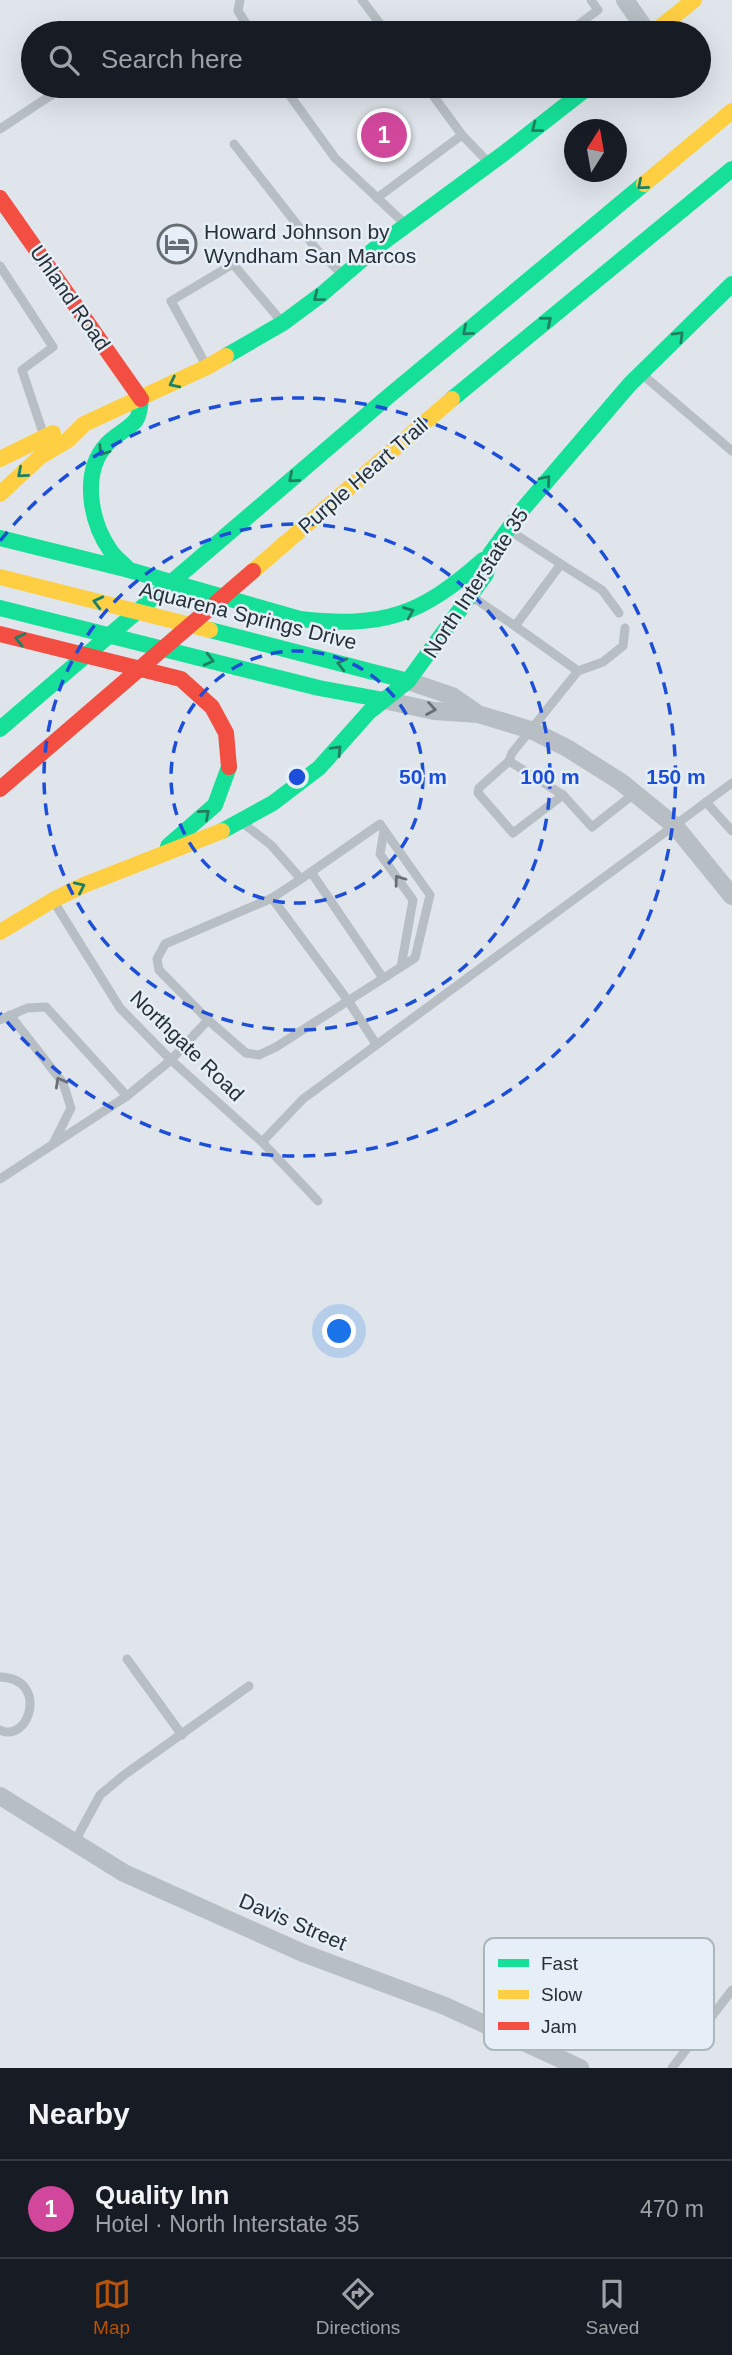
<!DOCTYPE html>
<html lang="en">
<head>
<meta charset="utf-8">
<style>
  :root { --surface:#171b24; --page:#20242c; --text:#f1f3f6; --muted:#9ea1a6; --line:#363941; --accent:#b45309 }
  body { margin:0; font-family:Helvetica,sans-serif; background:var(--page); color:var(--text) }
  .compass { position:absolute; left:564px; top:119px; width:63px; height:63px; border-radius:50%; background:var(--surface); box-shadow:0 7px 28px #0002; rotate:11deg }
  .you { position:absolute; left:340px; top:1332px; width:24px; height:24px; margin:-18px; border:5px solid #fff; border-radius:50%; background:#1a73e8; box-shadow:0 0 0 10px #1a73e833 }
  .badge { display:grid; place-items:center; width:46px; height:46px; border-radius:50%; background:var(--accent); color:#fff; font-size:23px; font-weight:700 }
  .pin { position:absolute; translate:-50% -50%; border:4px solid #fff; box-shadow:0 2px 7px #0006 }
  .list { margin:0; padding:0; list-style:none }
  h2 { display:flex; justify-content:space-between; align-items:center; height:91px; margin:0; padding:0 28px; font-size:30px }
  h2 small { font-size:23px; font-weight:400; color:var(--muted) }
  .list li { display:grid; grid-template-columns:46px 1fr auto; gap:21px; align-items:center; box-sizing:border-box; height:98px; padding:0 28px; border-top:2px solid var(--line) }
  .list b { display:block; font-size:26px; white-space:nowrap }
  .list p { margin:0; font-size:23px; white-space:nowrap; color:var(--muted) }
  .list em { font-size:23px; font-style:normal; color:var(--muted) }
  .icon { flex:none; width:38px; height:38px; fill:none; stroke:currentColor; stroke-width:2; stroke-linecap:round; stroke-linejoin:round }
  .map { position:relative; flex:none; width:732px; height:2068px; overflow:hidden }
  .search { position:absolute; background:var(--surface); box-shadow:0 7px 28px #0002; left:21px; right:21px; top:21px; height:77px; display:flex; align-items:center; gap:18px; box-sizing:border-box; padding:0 24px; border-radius:38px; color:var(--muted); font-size:26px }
  .sheet { height:189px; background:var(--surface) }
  nav { display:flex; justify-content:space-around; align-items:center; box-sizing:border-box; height:98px; border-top:2px solid var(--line); background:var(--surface); font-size:19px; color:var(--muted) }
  nav a { display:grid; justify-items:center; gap:4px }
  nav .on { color:var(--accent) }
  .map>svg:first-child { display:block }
</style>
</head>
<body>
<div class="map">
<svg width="732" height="2068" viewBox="0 0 732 2068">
  <rect width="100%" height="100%" fill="#dfe5eb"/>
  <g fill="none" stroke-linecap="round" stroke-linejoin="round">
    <g stroke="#b8bfc4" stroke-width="9">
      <polyline points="240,0 238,11 252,33"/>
      <polyline points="362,0 387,33"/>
      <polyline points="579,33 575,27 598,10 591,0"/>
      <polyline points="283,86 335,158 405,224"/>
      <polyline points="426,86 462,135 489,163"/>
      <polyline points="0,129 65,86"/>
      <polyline points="234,144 317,250 342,274"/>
      <polyline points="377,198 462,135"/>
      <polyline points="0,266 53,347 22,370 44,436"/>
      <polyline points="206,365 171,301 233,264 282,322"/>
      <polyline points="643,375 732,451"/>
      <polyline points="561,564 602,590 619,613"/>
      <polyline points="474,598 515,626 561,564 512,532"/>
      <polyline points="515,626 578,671 603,662 623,646 625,628"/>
      <polyline points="578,671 512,753 509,761 479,788 478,793 513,833 563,795 592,827 635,793"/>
      <polyline points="509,761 563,795"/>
      <polyline points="706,802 732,831"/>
      <polyline points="244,824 271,845 301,879 272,898 165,944 157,959 159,970 208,1020 246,1053 259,1055 276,1047 415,958 430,895 380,824 301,879"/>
      <polyline points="384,831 380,854 413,900 401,967"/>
      <polyline points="311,872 383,978"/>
      <polyline points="272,898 349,1002 376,1044"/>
      <polyline points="54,902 120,1008 171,1060 262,1142 318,1201"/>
      <polyline points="10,1015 63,1083 71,1108 54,1142"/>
      <polyline points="0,1020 27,1008 46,1007 127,1096 0,1179"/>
      <polyline points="127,1096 171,1060 208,1020"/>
      <polyline points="262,1142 303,1099 732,783"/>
      <polyline points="127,1659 182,1735"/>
      <path d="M0,1677C49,1678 30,1744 0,1730"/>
      <polyline points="74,1843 100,1795 124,1775 249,1686"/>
      <polyline points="672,2068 732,1990"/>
    </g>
    <g stroke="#b8bfc4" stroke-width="18">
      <polyline points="625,0 648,33"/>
      <polyline points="408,681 452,696 475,712"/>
      <polyline points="384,700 434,711 478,714 531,730 567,748 621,782 675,826 732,896"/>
      <polyline points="0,1796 124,1873 303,1953 445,2006 580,2068"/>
    </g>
    <g stroke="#16e098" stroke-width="16">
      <polyline points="226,356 283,323 322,294 378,246 503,154 590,86"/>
      <polyline points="452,399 732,169"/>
      <path d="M0,538L129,570L300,619C383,628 420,616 483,560"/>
      <path d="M129,570C123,563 115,558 110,550C90,521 81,472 107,444C115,435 129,429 136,420C140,415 140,405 141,399"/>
      <polyline points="0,608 319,688 384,700"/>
      <polyline points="210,630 408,681"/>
      <polyline points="0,729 390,395 644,184"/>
      <polyline points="222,831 273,803 319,768 369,712 408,681 486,574 490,554 523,509 630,384 732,284"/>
      <polyline points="168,846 215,805 229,767"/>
    </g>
    <g stroke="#ffcf43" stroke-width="16">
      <polyline points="653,33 694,0"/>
      <polyline points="644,184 732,111"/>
      <polyline points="0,459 53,433"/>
      <polyline points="0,494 41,456 68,440 84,424 207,367 226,356"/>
      <polyline points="253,571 452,399"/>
      <polyline points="0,577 210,630"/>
      <polyline points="0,932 53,900 84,885 222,831"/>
    </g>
    <g stroke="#f24e42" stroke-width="16">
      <polyline points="0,198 141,399"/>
      <polyline points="0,634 181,679 212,707 226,733 229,767"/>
      <polyline points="0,789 253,571"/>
    </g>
  </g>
  <defs><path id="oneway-chevron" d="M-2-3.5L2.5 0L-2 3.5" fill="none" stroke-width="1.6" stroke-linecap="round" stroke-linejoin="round" transform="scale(1.75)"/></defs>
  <g stroke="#1f7f61">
    <use href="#oneway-chevron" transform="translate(536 128) rotate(142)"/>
    <use href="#oneway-chevron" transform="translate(642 185) rotate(140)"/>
    <use href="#oneway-chevron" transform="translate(318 297) rotate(142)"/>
    <use href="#oneway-chevron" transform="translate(547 321) rotate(-39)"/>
    <use href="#oneway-chevron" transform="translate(467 331) rotate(140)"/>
    <use href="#oneway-chevron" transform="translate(679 336) rotate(-45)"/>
    <use href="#oneway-chevron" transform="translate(174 383) rotate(154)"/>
    <use href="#oneway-chevron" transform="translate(103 451) rotate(124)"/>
    <use href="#oneway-chevron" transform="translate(22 473) rotate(139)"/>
    <use href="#oneway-chevron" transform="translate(293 478) rotate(140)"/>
    <use href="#oneway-chevron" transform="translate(546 480) rotate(-50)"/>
    <use href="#oneway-chevron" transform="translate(98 602) rotate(-166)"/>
    <use href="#oneway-chevron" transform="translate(409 612) rotate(-22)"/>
    <use href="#oneway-chevron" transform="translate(20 639) rotate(-166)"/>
    <use href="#oneway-chevron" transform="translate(209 660) rotate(14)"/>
    <use href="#oneway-chevron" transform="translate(342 664) rotate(-166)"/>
    <use href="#oneway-chevron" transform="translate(337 750) rotate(-47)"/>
    <use href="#oneway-chevron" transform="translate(205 814) rotate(-41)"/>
    <use href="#oneway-chevron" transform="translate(80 887) rotate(-25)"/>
  </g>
  <g stroke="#687075">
    <use href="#oneway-chevron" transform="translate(431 709) rotate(9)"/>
    <use href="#oneway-chevron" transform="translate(399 880) rotate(-126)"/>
    <use href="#oneway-chevron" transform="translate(60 1082) rotate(-119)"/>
  </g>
  <g fill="none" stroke="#1d4ed8" stroke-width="3.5" stroke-dasharray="12 9">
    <circle cx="297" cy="777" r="126"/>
    <circle cx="297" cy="777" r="253"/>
    <path d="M0 541A379 379 0 1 1 0 1013"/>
  </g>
  <defs>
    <symbol id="hotel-ring" viewBox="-11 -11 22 22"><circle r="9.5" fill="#e6eff8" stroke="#676f74" stroke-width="1.5"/><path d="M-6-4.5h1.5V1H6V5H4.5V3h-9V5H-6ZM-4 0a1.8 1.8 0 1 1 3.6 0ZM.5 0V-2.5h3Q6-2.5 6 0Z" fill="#676f74"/></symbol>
  </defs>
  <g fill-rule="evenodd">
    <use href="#hotel-ring" x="155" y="222" width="44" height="44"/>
  </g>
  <g text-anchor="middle" stroke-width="5" stroke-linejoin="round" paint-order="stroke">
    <g font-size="21" fill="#273034" stroke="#e6eff8" text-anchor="start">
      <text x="204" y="239">Howard Johnson by<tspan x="204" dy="24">Wyndham San Marcos</tspan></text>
    </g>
    <g font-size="21" fill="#273034" stroke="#e6eff8">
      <text transform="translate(70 298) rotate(55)" y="7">Uhland Road</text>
      <text transform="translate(363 476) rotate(-41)" y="7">Purple Heart Trail</text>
      <text transform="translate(476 583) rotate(-57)" y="7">North Interstate 35</text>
      <text transform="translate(248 616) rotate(14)" y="7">Aquarena Springs Drive</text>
      <text transform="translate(187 1046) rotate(44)" y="7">Northgate Road</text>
      <text transform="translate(293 1922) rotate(23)" y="7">Davis Street</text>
    </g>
  </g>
  <rect x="484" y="1938" width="230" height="112" rx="10" fill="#e6eff8" stroke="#adb6bd" stroke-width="2"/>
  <rect x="498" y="1959" width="31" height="8" fill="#16e098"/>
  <rect x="498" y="1990" width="31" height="9" fill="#ffcf43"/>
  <rect x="498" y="2022" width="31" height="8" fill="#f24e42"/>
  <g font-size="19" fill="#273034">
    <text x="541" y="1970">Fast</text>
    <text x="541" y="2001">Slow</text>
    <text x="541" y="2033">Jam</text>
  </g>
  <circle cx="297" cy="777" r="10" fill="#1d4ed8" stroke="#e6eff8" stroke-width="3.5"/>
  <g font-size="21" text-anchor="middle" font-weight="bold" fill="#1d4ed8" stroke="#e6eff8" stroke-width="5" stroke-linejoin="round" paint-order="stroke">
    <text x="423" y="784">50 m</text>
    <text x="550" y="784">100 m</text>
    <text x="676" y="784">150 m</text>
  </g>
</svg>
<svg class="compass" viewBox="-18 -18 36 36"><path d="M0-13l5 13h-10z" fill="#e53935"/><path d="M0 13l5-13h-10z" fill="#9ea1a6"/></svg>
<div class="you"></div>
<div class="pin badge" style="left:384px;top:135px;background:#d1479c">1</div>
<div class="search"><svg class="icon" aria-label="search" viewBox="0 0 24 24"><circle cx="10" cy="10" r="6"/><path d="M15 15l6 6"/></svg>Search here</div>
</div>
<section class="sheet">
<h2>Nearby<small></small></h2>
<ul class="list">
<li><span class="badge" style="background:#d1479c">1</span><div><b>Quality Inn</b><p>Hotel · North Interstate 35</p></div><em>470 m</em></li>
</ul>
</section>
<nav>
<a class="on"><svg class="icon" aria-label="map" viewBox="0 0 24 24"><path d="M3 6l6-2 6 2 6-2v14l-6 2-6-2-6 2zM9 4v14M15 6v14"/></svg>Map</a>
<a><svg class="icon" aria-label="directions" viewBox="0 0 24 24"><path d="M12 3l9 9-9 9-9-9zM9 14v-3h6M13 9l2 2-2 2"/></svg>Directions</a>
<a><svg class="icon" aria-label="saved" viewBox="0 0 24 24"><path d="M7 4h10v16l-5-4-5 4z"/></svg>Saved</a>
</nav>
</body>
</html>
